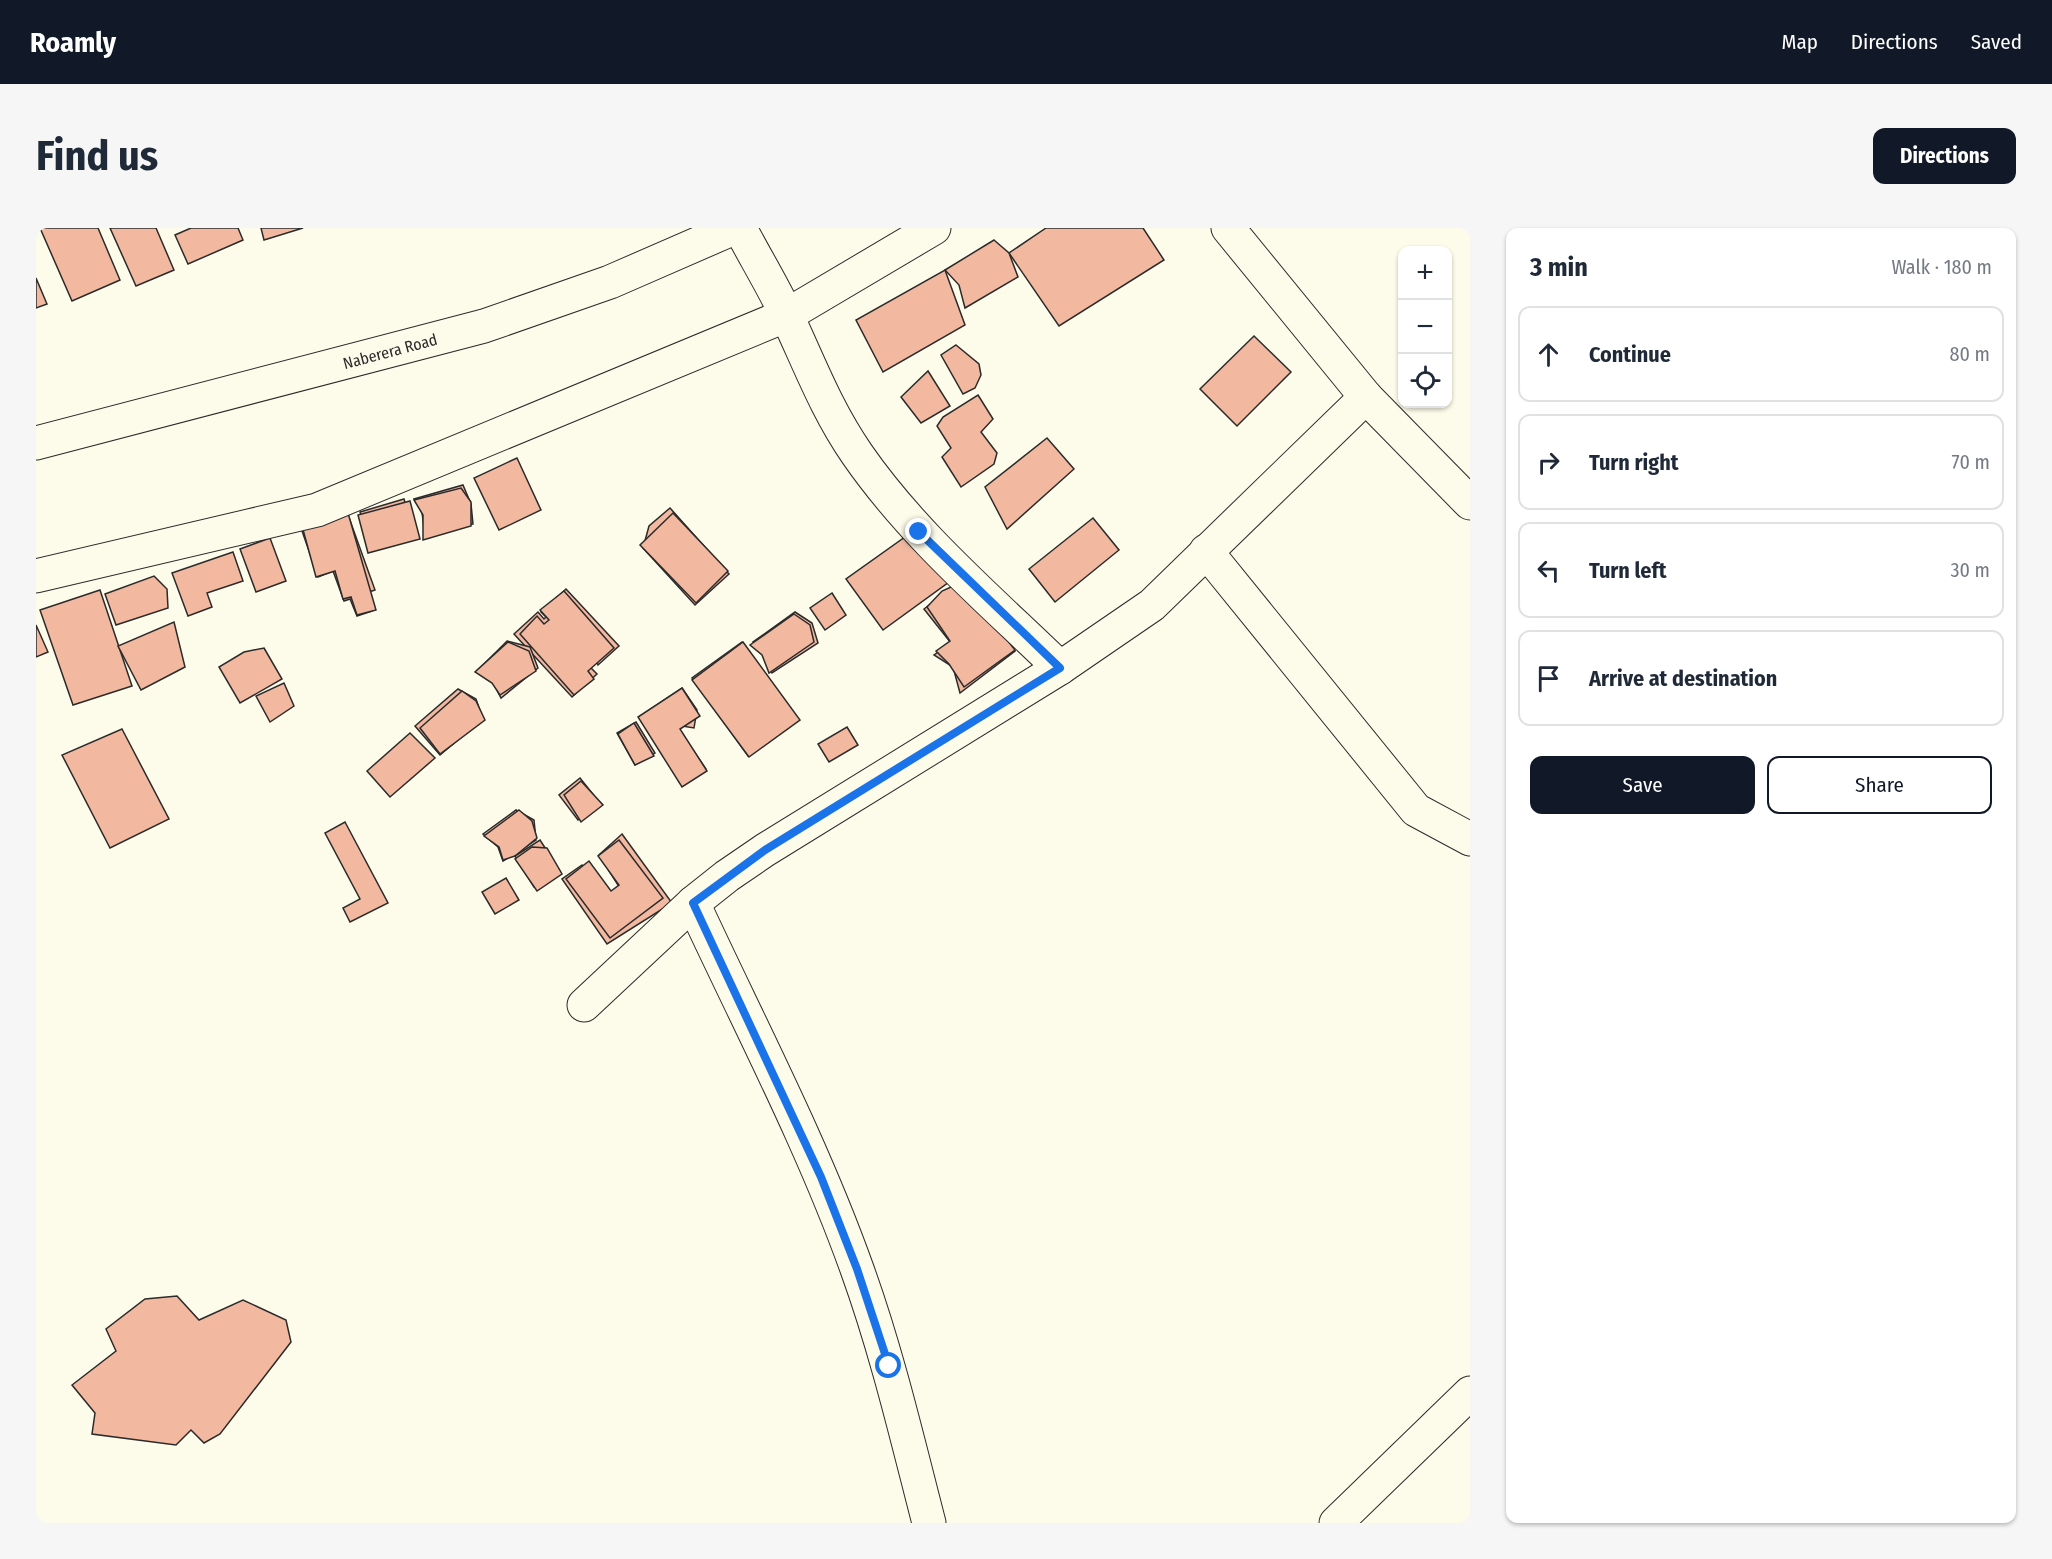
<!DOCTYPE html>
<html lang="en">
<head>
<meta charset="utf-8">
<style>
  :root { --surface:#fff; --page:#f6f6f7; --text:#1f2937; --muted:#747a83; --line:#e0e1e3; --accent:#111827 }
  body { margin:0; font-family:"Fira Sans Condensed",sans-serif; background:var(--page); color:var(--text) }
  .controls { position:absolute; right:18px; top:18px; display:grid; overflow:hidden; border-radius:12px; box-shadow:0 2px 4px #0004 }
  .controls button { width:54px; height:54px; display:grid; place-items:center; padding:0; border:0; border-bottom:2px solid var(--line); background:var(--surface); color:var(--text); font:30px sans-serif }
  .stop { position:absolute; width:18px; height:18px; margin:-14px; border:4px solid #1a73e8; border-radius:50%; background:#fff }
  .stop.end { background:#1a73e8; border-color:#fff; box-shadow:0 2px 6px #0008 }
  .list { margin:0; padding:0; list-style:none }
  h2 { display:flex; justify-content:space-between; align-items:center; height:78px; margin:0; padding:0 24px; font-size:26px }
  h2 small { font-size:20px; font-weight:400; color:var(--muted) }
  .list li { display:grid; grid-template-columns:39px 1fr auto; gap:18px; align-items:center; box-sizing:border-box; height:96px; margin:0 12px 12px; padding:0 12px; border:2px solid var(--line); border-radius:12px }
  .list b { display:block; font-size:22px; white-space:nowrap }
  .list em { font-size:20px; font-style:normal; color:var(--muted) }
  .actions { display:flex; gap:12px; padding:18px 24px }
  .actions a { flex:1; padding:14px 0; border:2px solid var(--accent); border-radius:12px; text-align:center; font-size:21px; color:var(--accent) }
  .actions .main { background:var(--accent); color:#fff }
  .icon { flex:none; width:33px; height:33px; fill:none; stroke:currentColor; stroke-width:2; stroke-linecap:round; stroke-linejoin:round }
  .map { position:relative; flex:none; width:1434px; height:1295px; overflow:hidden; border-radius:12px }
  header { display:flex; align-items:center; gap:36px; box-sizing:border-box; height:84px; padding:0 30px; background:var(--accent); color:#fff }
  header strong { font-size:28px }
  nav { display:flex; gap:33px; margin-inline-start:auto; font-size:21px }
  .intro { display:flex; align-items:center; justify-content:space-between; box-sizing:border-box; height:144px; padding:0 36px }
  h1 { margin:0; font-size:42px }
  .button { padding:15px 27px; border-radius:12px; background:var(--accent); color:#fff; font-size:21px; font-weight:700 }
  main { display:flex; gap:36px; padding:0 36px }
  aside { flex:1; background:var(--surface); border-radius:12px; box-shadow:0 2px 4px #0004 }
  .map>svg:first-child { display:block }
</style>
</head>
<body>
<header>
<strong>Roamly</strong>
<nav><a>Map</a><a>Directions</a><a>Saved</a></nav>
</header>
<div class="intro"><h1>Find us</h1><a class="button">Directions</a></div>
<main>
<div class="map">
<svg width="1434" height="1295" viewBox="0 0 1434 1295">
  <rect width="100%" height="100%" fill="#fdfbea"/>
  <g fill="#f2b8a0" stroke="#2b2b2b" stroke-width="1.5">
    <polygon points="4,0 62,0 84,52 36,73"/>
    <polygon points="74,0 120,0 138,42 100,58"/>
    <polygon points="155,0 202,0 207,12 152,36 139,7"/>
    <polygon points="225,0 267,0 228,12"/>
    <polygon points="1010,0 1107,0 1128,32 1023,98 973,25"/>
    <polygon points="958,12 973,25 982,49 929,80 923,57 909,42"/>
    <polygon points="909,42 929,97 847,144 820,92"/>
    <polygon points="0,50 11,76 0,80"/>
    <polygon points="1218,108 1255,144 1201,198 1164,161"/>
    <polygon points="920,117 943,136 945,147 939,160 927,166 905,127"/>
    <polygon points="892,143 914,178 885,195 865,169"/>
    <polygon points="942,167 957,191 945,204 961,225 958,236 925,259 906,229 915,220 901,198 907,189"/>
    <polygon points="1011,210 1038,241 971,301 949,259"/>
    <polygon points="481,230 505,282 463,302 438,250"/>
    <polygon points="427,257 435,276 437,296 389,310 386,284 378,271"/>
    <polygon points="425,260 435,274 435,298 387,312 387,287 378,272"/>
    <polygon points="368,271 379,310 336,322 324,284"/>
    <polygon points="374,273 384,311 332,325 322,287"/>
    <polygon points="634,280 693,346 659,377 607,320 613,298"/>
    <polygon points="311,284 339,362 330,365 336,383 321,388 314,371 308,373 297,343 282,349 265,300"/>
    <polygon points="312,285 340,382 321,387 315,369 307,371 299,343 280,349 266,298"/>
    <polygon points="637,285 692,343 660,375 604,317"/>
    <polygon points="1057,290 1083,322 1019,374 993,341"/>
    <polygon points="876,304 913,354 847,402 810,351"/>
    <polygon points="234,310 250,353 220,364 204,321"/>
    <polygon points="197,324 207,353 171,365 176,379 152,388 136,345"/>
    <polygon points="118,348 131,361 132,380 80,397 69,366"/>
    <polygon points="925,352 979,423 924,465 917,439 898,427 915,415 888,381"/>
    <polygon points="926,354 979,422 928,459 913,436 900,423 914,413 891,379 906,363"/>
    <polygon points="530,361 583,418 562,437 561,434 555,440 561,446 536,469 478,406 502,384 508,391 510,389 505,384"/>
    <polygon points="64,362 96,458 37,477 4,382"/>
    <polygon points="528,363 578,420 552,443 558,451 538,467 484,406 501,388 508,396 513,392 504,382"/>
    <polygon points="796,365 810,387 789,402 774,380"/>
    <polygon points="759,384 776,395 782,415 736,445 728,428 717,414"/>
    <polygon points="758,386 774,397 778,414 733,445 726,427 714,417"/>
    <polygon points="138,394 149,439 105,462 82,418"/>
    <polygon points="0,397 12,424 0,429"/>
    <polygon points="471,413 494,419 502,440 465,470 455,451 440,444"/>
    <polygon points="472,414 493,423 500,443 464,467 456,455 439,444"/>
    <polygon points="706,414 761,493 712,528 656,450"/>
    <polygon points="707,414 764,492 713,529 656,452"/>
    <polygon points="228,420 246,451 204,475 183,439 208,424"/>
    <polygon points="248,455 258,478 234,494 220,468"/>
    <polygon points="646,460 661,482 658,500 640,497 670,541 647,556 603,489"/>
    <polygon points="646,460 664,488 644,501 671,543 646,559 602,489"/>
    <polygon points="422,461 440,471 447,491 404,527 379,498"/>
    <polygon points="426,463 440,473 449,492 404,526 384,500"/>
    <polygon points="600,494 619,525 599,537 581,505"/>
    <polygon points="598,495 618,528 599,537 582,506"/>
    <polygon points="811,499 822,517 793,534 782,516"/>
    <polygon points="86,501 133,591 74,620 26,527"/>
    <polygon points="374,505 399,530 354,569 331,543"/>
    <polygon points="544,550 564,575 542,592 523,567"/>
    <polygon points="545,553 567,577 545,594 528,567"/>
    <polygon points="480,582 498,592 500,612 467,633 462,619 447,606"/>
    <polygon points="483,582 496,593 501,610 479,628 467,632 463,619 448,608"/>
    <polygon points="309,594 352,675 314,694 307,680 324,671 289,605"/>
    <polygon points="586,606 636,675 571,716 526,651 546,637 574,679 602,662 582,657 563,627"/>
    <polygon points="504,612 524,643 498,659 479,628"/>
    <polygon points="583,612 627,670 574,710 530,651 553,633 575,663 583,657 562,628"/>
    <polygon points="496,619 511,620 526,646 501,663 479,631"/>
    <polygon points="470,650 483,672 459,686 446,664"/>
    <polygon points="141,1068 163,1092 207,1072 250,1092 255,1114 184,1206 168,1215 155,1202 140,1217 56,1206 59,1185 36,1157 80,1123 70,1101 109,1071"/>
  </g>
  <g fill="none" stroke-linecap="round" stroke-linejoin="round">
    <defs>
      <g id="minor">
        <path d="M704,0C719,29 737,58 751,88C774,137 790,181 821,226C877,307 954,372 1024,440"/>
        <polyline points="1192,0 1330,169 1434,275"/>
        <polyline points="0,215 448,98 574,54 698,0"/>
        <polyline points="1170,323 1380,582 1434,611"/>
        <polyline points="0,348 281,282 751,87 898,0"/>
        <path d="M657,675C713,796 776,915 821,1041C851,1124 871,1210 893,1295"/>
        <polyline points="548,777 657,675 691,648 729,622 1024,440 1116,377 1330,169"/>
        <polyline points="1300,1295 1434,1165"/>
      </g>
    </defs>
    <use href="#minor" stroke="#2b2b2b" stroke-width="35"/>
    <use href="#minor" stroke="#fdfbea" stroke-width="33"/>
  </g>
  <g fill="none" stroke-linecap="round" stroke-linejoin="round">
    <polyline stroke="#1a73e8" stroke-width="8" points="853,1138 821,1041 785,949 657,675 729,622 1024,440 883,304"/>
  </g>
  <g text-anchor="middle" stroke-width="4.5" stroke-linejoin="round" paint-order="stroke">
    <g font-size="16" fill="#2b2b2b" stroke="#fdfbea">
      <text transform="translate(354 123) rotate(-15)" y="6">Naberera Road</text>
    </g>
  </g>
</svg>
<div class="controls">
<button>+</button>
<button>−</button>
<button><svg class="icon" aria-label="locate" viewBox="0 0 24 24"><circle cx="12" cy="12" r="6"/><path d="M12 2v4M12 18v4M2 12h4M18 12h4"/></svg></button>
</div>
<div class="stop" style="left:853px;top:1138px"></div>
<div class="stop end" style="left:883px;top:304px"></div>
</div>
<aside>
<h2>3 min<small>Walk · 180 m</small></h2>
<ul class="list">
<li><svg class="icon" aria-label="ahead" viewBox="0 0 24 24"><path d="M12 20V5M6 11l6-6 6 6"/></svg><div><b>Continue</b></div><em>80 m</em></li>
<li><svg class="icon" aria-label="right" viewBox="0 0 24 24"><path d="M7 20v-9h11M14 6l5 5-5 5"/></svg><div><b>Turn right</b></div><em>70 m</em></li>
<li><svg class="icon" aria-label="left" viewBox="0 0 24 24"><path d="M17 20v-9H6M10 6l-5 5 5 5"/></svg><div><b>Turn left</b></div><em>30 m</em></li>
<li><svg class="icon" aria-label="arrive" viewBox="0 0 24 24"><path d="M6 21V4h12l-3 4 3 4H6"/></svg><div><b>Arrive at destination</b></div></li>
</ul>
<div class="actions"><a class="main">Save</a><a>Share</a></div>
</aside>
</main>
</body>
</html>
